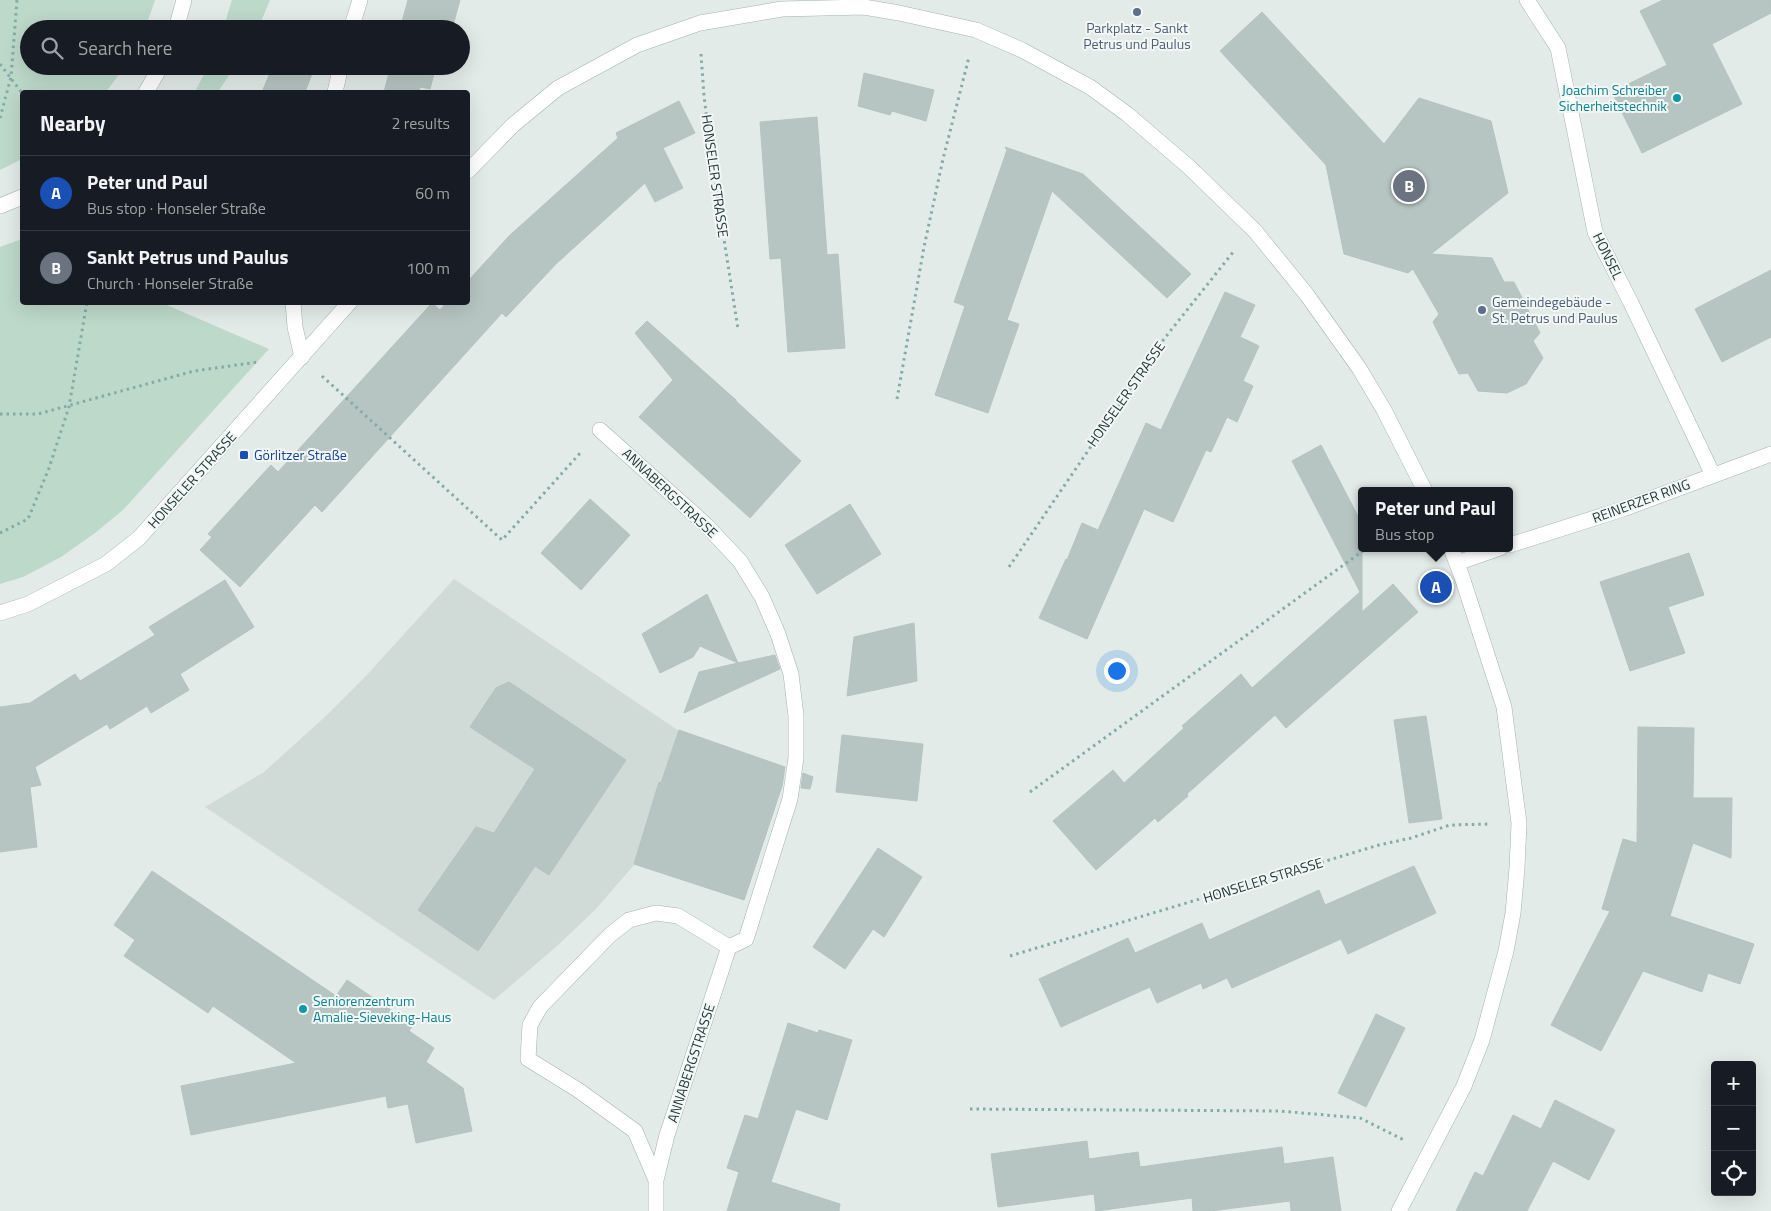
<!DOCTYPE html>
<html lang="en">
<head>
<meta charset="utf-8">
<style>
  :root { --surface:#171b24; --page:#242831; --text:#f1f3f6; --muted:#9ea1a6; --line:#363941; --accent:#e39d67 }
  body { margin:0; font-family:"Titillium Web",sans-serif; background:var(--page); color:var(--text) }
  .controls { position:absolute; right:15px; bottom:15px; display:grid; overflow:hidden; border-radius:5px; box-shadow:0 5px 20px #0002 }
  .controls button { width:45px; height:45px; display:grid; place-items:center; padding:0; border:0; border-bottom:1px solid var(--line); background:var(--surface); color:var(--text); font:25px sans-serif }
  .you { position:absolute; left:1116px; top:670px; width:18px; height:18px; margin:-12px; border:4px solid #fff; border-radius:50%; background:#1a73e8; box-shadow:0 0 0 8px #1a73e833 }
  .badge { display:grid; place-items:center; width:32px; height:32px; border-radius:50%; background:var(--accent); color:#fff; font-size:16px; font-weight:700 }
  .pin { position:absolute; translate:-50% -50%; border:2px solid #fff; box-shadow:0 1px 5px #0006 }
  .popup { position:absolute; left:1358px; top:487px; width:155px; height:65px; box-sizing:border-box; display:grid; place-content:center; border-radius:5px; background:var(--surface); filter:drop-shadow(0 1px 4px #0005); font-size:16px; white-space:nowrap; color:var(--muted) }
  .popup b { font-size:19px; color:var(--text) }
  .popup::after { content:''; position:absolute; left:50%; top:100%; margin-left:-10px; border:10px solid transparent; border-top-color:var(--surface) }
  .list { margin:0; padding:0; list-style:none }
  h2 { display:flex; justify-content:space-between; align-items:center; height:65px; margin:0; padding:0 20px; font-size:21px }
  h2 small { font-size:16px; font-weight:400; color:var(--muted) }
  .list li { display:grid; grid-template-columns:32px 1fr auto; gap:15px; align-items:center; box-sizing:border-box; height:75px; padding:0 20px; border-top:1px solid var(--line) }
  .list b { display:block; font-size:19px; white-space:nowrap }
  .list p { margin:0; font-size:16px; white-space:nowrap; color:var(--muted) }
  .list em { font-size:16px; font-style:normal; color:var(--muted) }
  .icon { flex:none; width:28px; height:28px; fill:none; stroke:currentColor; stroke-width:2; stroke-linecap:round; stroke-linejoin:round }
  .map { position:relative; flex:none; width:1771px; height:1211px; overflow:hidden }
  .search { position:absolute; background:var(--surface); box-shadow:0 5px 20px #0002; left:20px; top:20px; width:450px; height:55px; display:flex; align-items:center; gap:12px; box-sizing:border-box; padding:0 18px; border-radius:28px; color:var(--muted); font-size:19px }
  .panel { position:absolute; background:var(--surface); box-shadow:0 5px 20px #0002; left:20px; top:90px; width:450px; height:215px; border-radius:5px }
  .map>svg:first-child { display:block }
</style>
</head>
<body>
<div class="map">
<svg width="1771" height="1211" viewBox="0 0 1771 1211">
  <rect width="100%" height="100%" fill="#e2ebe8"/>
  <polygon fill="#d0dad7" points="454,579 679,731 634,865 595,910 557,946 494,1000 205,807 264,772 327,715 365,677"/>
  <g fill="#bdd9ca">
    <polygon points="0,0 155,0 145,29 29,29 29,66 125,66 106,92 22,92 22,159 0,170"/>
    <polygon points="232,0 270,0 258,29 223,29"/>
    <polygon points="208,66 235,66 218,92 195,92"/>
    <polygon points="22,239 22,302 162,303 269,349 123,510 95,533 61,557 23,577 0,584 0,247"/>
  </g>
  <g fill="#b7c5c2" stroke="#b5c3c0">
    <polygon points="408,0 460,0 452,29 400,29"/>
    <polygon points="1663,0 1771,0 1771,13 1712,44 1742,104 1642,153 1612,92 1667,65 1640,11"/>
    <polygon points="1262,12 1384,144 1419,98 1491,121 1508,193 1431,254 1492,258 1504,282 1514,282 1540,333 1533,341 1543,358 1526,384 1507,393 1478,391 1468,373 1459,374 1433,322 1439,314 1413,269 1408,273 1344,254 1326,165 1220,51"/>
    <polygon points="273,66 315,66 305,92 262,92"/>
    <polygon points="391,66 436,66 430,89 420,87 419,92 384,92"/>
    <polygon points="864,73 934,90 926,121 892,111 890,115 858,106"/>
    <polygon points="679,101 695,133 663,148 683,188 655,202 645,183 556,264 506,317 502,313 322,512 315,505 240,587 200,550 212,537 208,534 271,465 278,472 432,303 440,310 447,302 468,302 468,281 509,236 618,138 616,133"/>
    <polygon points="817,117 827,255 838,254 845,348 788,352 781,258 770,259 760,122"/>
    <polygon points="1005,147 1083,174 1191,274 1167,298 1052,191 1007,320 1019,324 988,413 935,395 965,306 954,302 1007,150"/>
    <polygon points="1771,270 1771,337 1722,362 1695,309"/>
    <polygon points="1225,292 1255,305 1240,337 1259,346 1243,381 1253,386 1237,422 1227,417 1211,452 1206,450 1173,522 1144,509 1087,639 1039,618 1066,559 1067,560 1082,523 1098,530 1146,423 1161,430"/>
    <polygon points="647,321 736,400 736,401 801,461 750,518 639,417 673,380 635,333"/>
    <polygon points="1321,445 1362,524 1362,612 1393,584 1418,612 1286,728 1275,715 1187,794 1188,796 1158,822 1155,818 1096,870 1053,821 1113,770 1124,783 1184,728 1182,726 1241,674 1252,688 1360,592 1292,461"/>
    <polygon points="590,499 630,535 581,590 541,553"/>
    <polygon points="850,504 881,554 817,594 785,545"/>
    <polygon points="1689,553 1704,595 1668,607 1685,653 1630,671 1600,582"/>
    <polygon points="225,580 254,627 180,674 189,690 151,713 147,706 110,729 107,724 35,767 41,785 30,787 37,847 0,852 0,707 30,703 75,674 80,681 155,635 149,627"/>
    <polygon points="707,594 738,663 775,655 780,669 684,713 699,672 738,663 700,646 693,657 660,673 642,634"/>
    <polygon points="914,623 917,681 847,696 854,637"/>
    <polygon points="509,682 626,760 549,875 535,866 478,951 418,910 476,827 494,833 535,769 470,727 496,688"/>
    <polygon points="1426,716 1442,819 1409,823 1394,720"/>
    <polygon points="1638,727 1694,728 1693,798 1732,798 1731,858 1693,843 1670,916 1754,944 1740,984 1708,973 1702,992 1643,971 1601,1051 1551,1025 1610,911 1602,909 1623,839 1637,843"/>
    <polygon points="679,730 785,767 782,786 744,900 634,864 659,782 661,783"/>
    <polygon points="842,735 923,744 917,801 836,792"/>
    <polygon points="803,773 813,777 810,789 801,788"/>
    <polygon points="878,848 922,877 884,937 873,929 845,969 813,947"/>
    <polygon points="1414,866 1436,913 1348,954 1341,939 1232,988 1227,978 1203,989 1201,983 1157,1003 1150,987 1061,1027 1039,979 1128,938 1135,953 1202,923 1209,940 1319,890 1325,905"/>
    <polygon points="152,871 336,996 347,980 413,1025 409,1031 434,1048 426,1062 463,1088 472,1131 416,1143 408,1104 388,1108 386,1096 191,1135 181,1086 296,1063 213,1006 208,1013 124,956 135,940 114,925"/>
    <polygon points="1376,1014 1405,1028 1366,1107 1338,1093"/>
    <polygon points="788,1023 818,1033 819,1030 852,1040 827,1120 796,1109 771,1182 840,1204 839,1211 727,1211 739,1172 727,1168 745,1115 758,1119"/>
    <polygon points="1555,1100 1615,1130 1589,1180 1553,1161 1527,1211 1456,1211 1475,1172 1483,1176 1513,1115 1541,1129"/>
    <polygon points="1087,1141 1089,1159 1138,1152 1140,1167 1282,1147 1284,1164 1333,1157 1341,1211 1291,1211 1290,1201 1210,1211 1193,1211 1192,1198 1096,1211 1094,1194 998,1207 991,1154"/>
  </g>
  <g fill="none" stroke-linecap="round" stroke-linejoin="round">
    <defs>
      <g id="minor">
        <polyline points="1527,0 1558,48 1595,232 1631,303 1713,475"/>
        <polyline points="176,29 184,0"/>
        <polyline points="351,29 360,0"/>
        <polyline points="146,92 161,66"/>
        <polyline points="335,92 341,66"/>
        <polyline points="468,171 513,125 558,88 637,45 700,23 782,9 864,7 899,13 976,30 1022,50 1090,87 1127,114 1189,167 1255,231 1307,295 1359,368 1384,410 1425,491"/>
        <polyline points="0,206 22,197"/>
        <polyline points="293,302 295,327 302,357"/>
        <polyline points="600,430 705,524 740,561 762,597 778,634 791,674 796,716 796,758 790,799 746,939 729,947"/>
        <polyline points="1510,545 1623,509 1771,454"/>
        <polyline points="1457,563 1500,548"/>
        <polyline points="0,613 28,604 106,564 139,538 350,302"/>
        <polyline points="656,1211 656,1180 667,1135 729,947 678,916 656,913 629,920 610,935 540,1007 530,1025 528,1059 578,1090 635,1131 656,1180"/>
        <polyline points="1399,1211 1464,1086 1482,1040 1506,951 1513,913 1517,868 1519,823 1504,707 1462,577 1451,548"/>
      </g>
    </defs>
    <use href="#minor" stroke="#a5b2b0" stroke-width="16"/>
    <g stroke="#85aba6" stroke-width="3" stroke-dasharray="2.5 4" stroke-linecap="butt">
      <polyline points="701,54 704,96 713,169 738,329"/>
      <polyline points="0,64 22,93"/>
      <polyline points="0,118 11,77 17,0"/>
      <polyline points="322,376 502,540 582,451"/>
      <polyline points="897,399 924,247 943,159 969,57"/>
      <polyline points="0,414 38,414 194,371 258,362"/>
      <polyline points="0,533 28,519 49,468 69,407 87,302"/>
      <polyline points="1009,567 1164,339 1234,251"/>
      <polyline points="1030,792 1367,548"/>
      <polyline points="1010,956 1379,845 1411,838 1450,825 1490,824"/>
      <polyline points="970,1109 1279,1111 1360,1118 1404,1140"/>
    </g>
    <use href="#minor" stroke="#fff" stroke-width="15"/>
  </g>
  <g fill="#5c6f8a" stroke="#f2f7f6" stroke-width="2">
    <circle cx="1137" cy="12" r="5"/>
    <circle cx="1482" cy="310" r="5"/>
  </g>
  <g fill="#0f9aa8" stroke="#f2f7f6" stroke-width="2">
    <circle cx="1677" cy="98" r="5"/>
    <circle cx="303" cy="1009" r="5"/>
  </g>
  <rect fill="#1a4fb4" stroke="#f2f7f6" stroke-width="2" x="239" y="450" width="10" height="10" rx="2.5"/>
  <g text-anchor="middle" stroke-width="4" stroke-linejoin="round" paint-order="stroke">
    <g font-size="14" fill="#4e5e75" stroke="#f2f7f6">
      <text x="1137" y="33">Parkplatz - Sankt<tspan x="1137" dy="16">Petrus und Paulus</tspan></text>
      <text x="1492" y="307" text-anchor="start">Gemeindegebäude -<tspan x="1492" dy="16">St. Petrus und Paulus</tspan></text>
    </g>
    <g font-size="14" fill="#0d838f" stroke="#f2f7f6" text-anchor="end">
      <text x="1667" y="95">Joachim Schreiber<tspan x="1667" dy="16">Sicherheitstechnik</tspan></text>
      <text x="313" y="1006" text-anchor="start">Seniorenzentrum<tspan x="313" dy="16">Amalie-Sieveking-Haus</tspan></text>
    </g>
    <g font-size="14" fill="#243a38" stroke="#f2f7f6">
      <text transform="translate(715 176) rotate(82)" y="5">HONSELER STRASSE</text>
      <text transform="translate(1608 256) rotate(64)" y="5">HONSEL</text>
      <text transform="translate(1126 394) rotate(-55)" y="5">HONSELER STRASSE</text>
      <text transform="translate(192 480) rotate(-48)" y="5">HONSELER STRASSE</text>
      <text transform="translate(670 493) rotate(43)" y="5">ANNABERGSTRASSE</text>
      <text transform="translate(1641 501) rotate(-20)" y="5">REINERZER RING</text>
      <text transform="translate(1263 880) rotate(-17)" y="5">HONSELER STRASSE</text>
      <text transform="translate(691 1063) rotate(-72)" y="5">ANNABERGSTRASSE</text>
    </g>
    <g font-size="14" fill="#164399" stroke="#f2f7f6" text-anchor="start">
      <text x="254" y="460">Görlitzer Straße</text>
    </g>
  </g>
</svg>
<div class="controls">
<button>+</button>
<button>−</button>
<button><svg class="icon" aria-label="locate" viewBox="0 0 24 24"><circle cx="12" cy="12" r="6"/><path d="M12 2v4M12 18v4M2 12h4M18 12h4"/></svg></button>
</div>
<div class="you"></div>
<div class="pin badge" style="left:1436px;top:587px;background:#1a4fb4">A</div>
<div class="popup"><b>Peter und Paul</b>Bus stop</div>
<div class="pin badge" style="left:1409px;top:186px;background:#6b7280">B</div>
<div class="search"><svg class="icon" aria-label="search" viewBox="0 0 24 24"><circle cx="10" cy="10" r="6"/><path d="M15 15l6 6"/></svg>Search here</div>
<section class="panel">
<h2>Nearby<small>2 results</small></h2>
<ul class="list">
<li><span class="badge" style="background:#1a4fb4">A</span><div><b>Peter und Paul</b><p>Bus stop · Honseler Straße</p></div><em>60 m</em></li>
<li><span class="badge" style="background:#6b7280">B</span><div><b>Sankt Petrus und Paulus</b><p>Church · Honseler Straße</p></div><em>100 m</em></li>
</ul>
</section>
</div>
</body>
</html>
